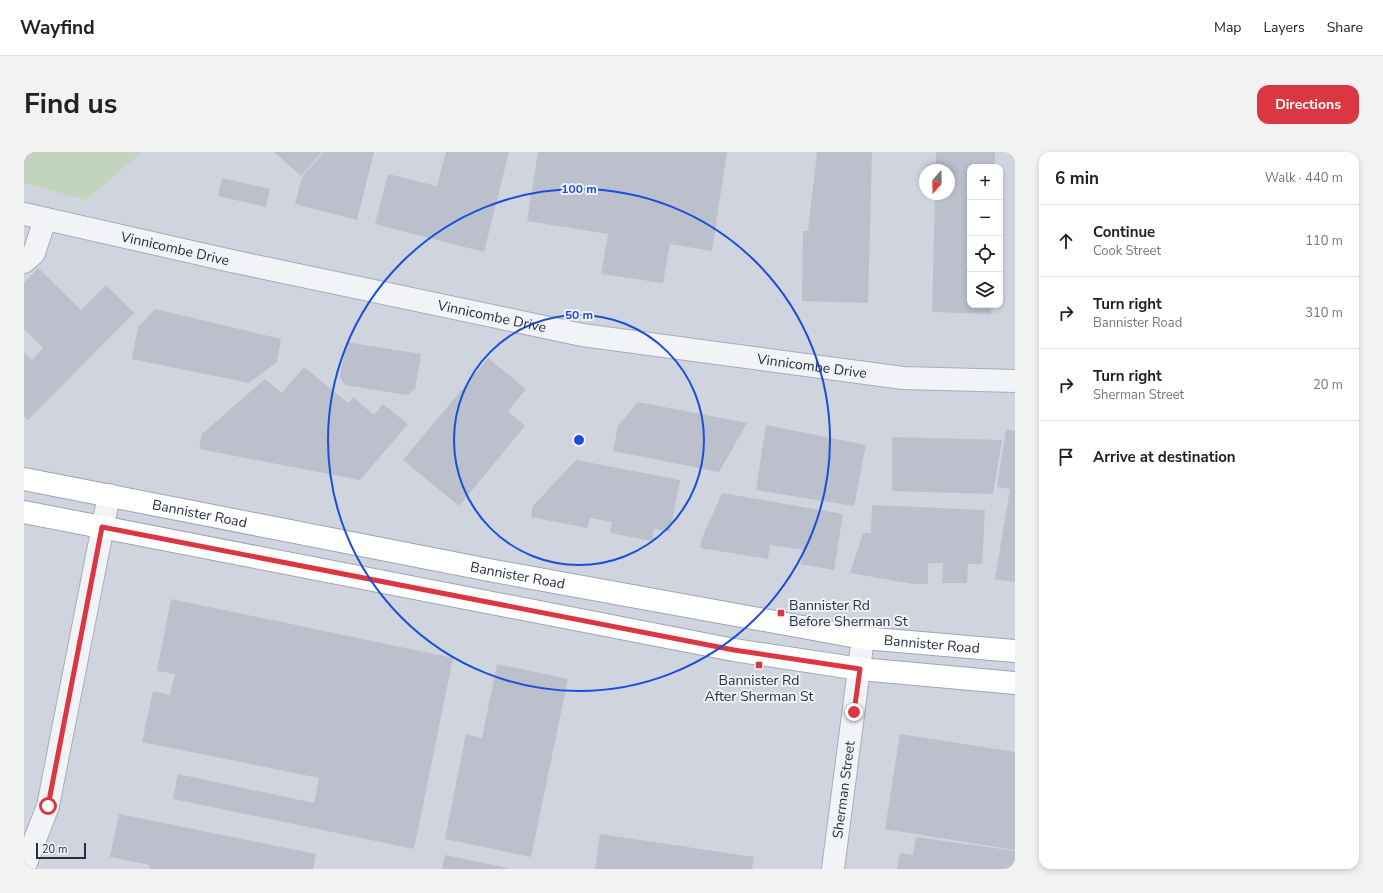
<!DOCTYPE html>
<html lang="en">
<head>
<meta charset="utf-8">
<style>
  :root { --surface:#fff; --page:#f2f2f2; --text:#222; --muted:#767676; --line:#e0e0e0; --accent:#db3743 }
  body { margin:0; font-family:"Nunito Sans",sans-serif; background:var(--page); color:var(--text) }
  .controls { position:absolute; right:12px; top:12px; display:grid; overflow:hidden; border-radius:8px; box-shadow:0 2px 6px #0003 }
  .controls button { width:36px; height:36px; display:grid; place-items:center; padding:0; border:0; border-bottom:1px solid var(--line); background:var(--surface); color:var(--text); font:20px sans-serif }
  .compass { position:absolute; left:895px; top:12px; width:36px; height:36px; border-radius:50%; background:var(--surface); box-shadow:0 2px 6px #0003; rotate:200deg }
  .scale { position:absolute; left:12px; bottom:10px; width:50px; box-sizing:border-box; padding-left:4px; border:2px solid #262e42; border-top:0; font-size:11px; line-height:14px; white-space:nowrap; color:#262e42; -webkit-text-stroke:3px #eef1f7; paint-order:stroke }
  .stop { position:absolute; width:12px; height:12px; margin:-9px; border:3px solid #db3743; border-radius:50%; background:#fff }
  .stop.end { background:#db3743; border-color:#fff; box-shadow:0 1px 4px #0008 }
  .list { margin:0; padding:0; list-style:none }
  h2 { display:flex; justify-content:space-between; align-items:center; height:52px; margin:0; padding:0 16px; font-size:17px }
  h2 small { font-size:13px; font-weight:400; color:var(--muted) }
  .list li { display:grid; grid-template-columns:26px 1fr auto; gap:12px; align-items:center; box-sizing:border-box; height:72px; padding:0 16px; border-top:1px solid var(--line) }
  .list b { display:block; font-size:15px; white-space:nowrap }
  .list p { margin:0; font-size:13px; white-space:nowrap; color:var(--muted) }
  .list em { font-size:13px; font-style:normal; color:var(--muted) }
  .icon { flex:none; width:22px; height:22px; fill:none; stroke:currentColor; stroke-width:2; stroke-linecap:round; stroke-linejoin:round }
  .map { position:relative; flex:none; width:991px; height:717px; overflow:hidden; border-radius:12px }
  header { display:flex; align-items:center; gap:24px; box-sizing:border-box; height:56px; padding:0 20px; background:var(--surface); border-bottom:1px solid var(--line) }
  header strong { font-size:19px }
  nav { display:flex; gap:22px; margin-inline-start:auto; font-size:14px }
  .intro { display:flex; align-items:center; justify-content:space-between; box-sizing:border-box; height:96px; padding:0 24px }
  h1 { margin:0; font-size:28px }
  .button { padding:10px 18px; border-radius:12px; background:var(--accent); color:#fff; font-size:14px; font-weight:700 }
  main { display:flex; gap:24px; padding:0 24px }
  aside { flex:1; background:var(--surface); border-radius:12px; box-shadow:0 2px 6px #0003 }
  .map>svg:first-child { display:block }
</style>
</head>
<body>
<header>
<strong>Wayfind</strong>
<nav><a>Map</a><a>Layers</a><a>Share</a></nav>
</header>
<div class="intro"><h1>Find us</h1><a class="button">Directions</a></div>
<main>
<div class="map">
<svg width="991" height="717" viewBox="0 0 991 717">
  <rect width="100%" height="100%" fill="#dee2e9"/>
  <path fill="#d0d4de" fill-rule="evenodd" d="M0,0H991V717H0ZM946,15H976V153H946ZM901,18H925V42H901Z"/>
  <polygon fill="#c2d4be" points="0,0 118,0 62,48 0,31"/>
  <g fill="#bbc0cc">
    <polygon points="250,0 298,0 277,24"/>
    <polygon points="300,0 350,0 333,68 271,52 278,25"/>
    <polygon points="422,0 485,0 460,100 351,72 364,22 413,34"/>
    <polygon points="514,0 703,0 688,99 646,92 639,131 577,122 584,82 503,69"/>
    <polygon points="793,0 848,0 844,151 778,149 779,79 784,79"/>
    <polygon points="912,0 971,0 971,15 946,15 946,153 967,153 967,162 908,160 911,42 925,42 925,18 912,18"/>
    <polygon points="198,26 246,37 242,55 194,44"/>
    <polygon points="14,116 57,158 82,133 110,161 4,268 0,265 0,200 8,208 19,196 0,177 0,131"/>
    <polygon points="131,157 257,187 253,210 225,231 108,207 114,175"/>
    <polygon points="322,190 397,202 391,237 383,243 321,233 316,226"/>
    <polygon points="464,206 502,237 484,259 501,274 435,354 379,308"/>
    <polygon points="280,215 324,251 329,245 350,263 359,252 384,272 336,328 175,297 178,282 241,227 258,241"/>
    <polygon points="614,250 723,271 695,320 589,299 594,274"/>
    <polygon points="742,273 842,293 830,354 732,338"/>
    <polygon points="982,277 991,279 991,430 971,427 986,337 973,335"/>
    <polygon points="868,285 978,288 969,342 868,339"/>
    <polygon points="552,308 656,328 646,380 630,377 628,389 586,381 588,370 566,366 563,376 507,365 509,354"/>
    <polygon points="698,341 819,362 810,418 777,412 780,398 746,393 744,407 676,396 678,386"/>
    <polygon points="848,353 961,358 958,412 944,412 943,431 918,431 919,411 904,411 904,432 889,432 826,421 839,381 847,381"/>
    <polygon points="147,447 429,506 390,697 149,647 154,622 290,651 295,626 118,590 129,539 146,543 151,522 133,519"/>
    <polygon points="473,512 544,527 507,705 421,687 442,582 458,586"/>
    <polygon points="876,582 991,600 991,698 861,677"/>
    <polygon points="95,662 292,702 289,717 126,717 126,713 86,705"/>
    <polygon points="576,682 730,705 728,717 571,717"/>
    <polygon points="892,685 991,699 991,717 873,717 876,701 889,703"/>
    <polygon points="421,703 484,716 483,717 418,717"/>
  </g>
  <g fill="none" stroke-linecap="round" stroke-linejoin="round">
    <defs>
      <g id="minor">
        <path id="s1" d="M0,62L203,108L558,183L879,226L991,229"/>
        <polyline points="0,110 10,101 21,67"/>
        <polyline points="0,716 24,654 85,343"/>
        <path id="s2" d="M809,717L839,486"/>
      </g>
      <g id="major">
        <path id="s3" d="M0,327L470,419L839,486L991,499"/>
        <polyline points="0,360 710,498 836,517 991,531"/>
      </g>
    </defs>
    <use href="#minor" stroke="#a7acb7" stroke-width="24"/>
    <use href="#major" stroke="#9ca5b6" stroke-width="24"/>
    <use href="#minor" stroke="#f1f3f7" stroke-width="22"/>
    <use href="#major" stroke="#fff" stroke-width="22"/>
  </g>
  <g fill="none" stroke-linecap="round" stroke-linejoin="round">
    <polyline stroke="#db3743" stroke-width="5" points="24,654 78,375 710,498 836,517 830,560"/>
  </g>
  <g fill="none" stroke="#1d4ed8" stroke-width="2">
    <circle cx="555" cy="288" r="125"/>
    <circle cx="555" cy="288" r="251"/>
  </g>
  <g fill="#db3743" stroke="#eef1f7" stroke-width="1.5">
    <rect x="753" y="457" width="8" height="8" rx="2"/>
    <rect x="731" y="509" width="8" height="8" rx="2"/>
  </g>
  <g text-anchor="middle" stroke-width="4" stroke-linejoin="round" paint-order="stroke">
    <g font-size="14" fill="#262e42" stroke="#eef1f7">
      <text dy="5" stroke="none"><textPath href="#s1" startOffset="155">Vinnicombe Drive</textPath></text>
      <text dy="5" stroke="none"><textPath href="#s1" startOffset="479">Vinnicombe Drive</textPath></text>
      <text dy="5" stroke="none"><textPath href="#s1" startOffset="803">Vinnicombe Drive</textPath></text>
      <text dy="5" stroke="none"><textPath href="#s3" startOffset="179">Bannister Road</textPath></text>
      <text dy="5" stroke="none"><textPath href="#s3" startOffset="503">Bannister Road</textPath></text>
      <text dy="5" stroke="none"><textPath href="#s3" startOffset="923">Bannister Road</textPath></text>
      <text dy="5" stroke="none"><textPath href="#s2" startOffset="80">Sherman Street</textPath></text>
    </g>
    <g font-size="14" fill="#262e42" stroke="#eef1f7" text-anchor="start">
      <text x="765" y="458">Bannister Rd<tspan x="765" dy="16">Before Sherman St</tspan></text>
      <text x="735" y="533" text-anchor="middle">Bannister Rd<tspan x="735" dy="16">After Sherman St</tspan></text>
    </g>
  </g>
  <circle cx="555" cy="288" r="6" fill="#1d4ed8" stroke="#eef1f7" stroke-width="2"/>
  <g font-size="12" text-anchor="middle" font-weight="bold" fill="#1d4ed8" stroke="#eef1f7" stroke-width="4" stroke-linejoin="round" paint-order="stroke">
    <text x="555" y="41">100 m</text>
    <text x="555" y="167">50 m</text>
  </g>
</svg>
<div class="controls">
<button>+</button>
<button>−</button>
<button><svg class="icon" aria-label="locate" viewBox="0 0 24 24"><circle cx="12" cy="12" r="6"/><path d="M12 2v4M12 18v4M2 12h4M18 12h4"/></svg></button>
<button><svg class="icon" aria-label="layers" viewBox="0 0 24 24"><path d="M12 4l9 5-9 5-9-5zM3 14l9 5 9-5"/></svg></button>
</div>
<svg class="compass" viewBox="-18 -18 36 36"><path d="M0-13l5 13h-10z" fill="#e53935"/><path d="M0 13l5-13h-10z" fill="#767676"/></svg>
<div class="scale">20 m</div>
<div class="stop" style="left:24px;top:654px"></div>
<div class="stop end" style="left:830px;top:560px"></div>
</div>
<aside>
<h2>6 min<small>Walk · 440 m</small></h2>
<ul class="list">
<li><svg class="icon" aria-label="ahead" viewBox="0 0 24 24"><path d="M12 20V5M6 11l6-6 6 6"/></svg><div><b>Continue</b><p>Cook Street</p></div><em>110 m</em></li>
<li><svg class="icon" aria-label="right" viewBox="0 0 24 24"><path d="M7 20v-9h11M14 6l5 5-5 5"/></svg><div><b>Turn right</b><p>Bannister Road</p></div><em>310 m</em></li>
<li><svg class="icon" aria-label="right" viewBox="0 0 24 24"><path d="M7 20v-9h11M14 6l5 5-5 5"/></svg><div><b>Turn right</b><p>Sherman Street</p></div><em>20 m</em></li>
<li><svg class="icon" aria-label="arrive" viewBox="0 0 24 24"><path d="M6 21V4h12l-3 4 3 4H6"/></svg><div><b>Arrive at destination</b></div></li>
</ul>
</aside>
</main>
</body>
</html>
